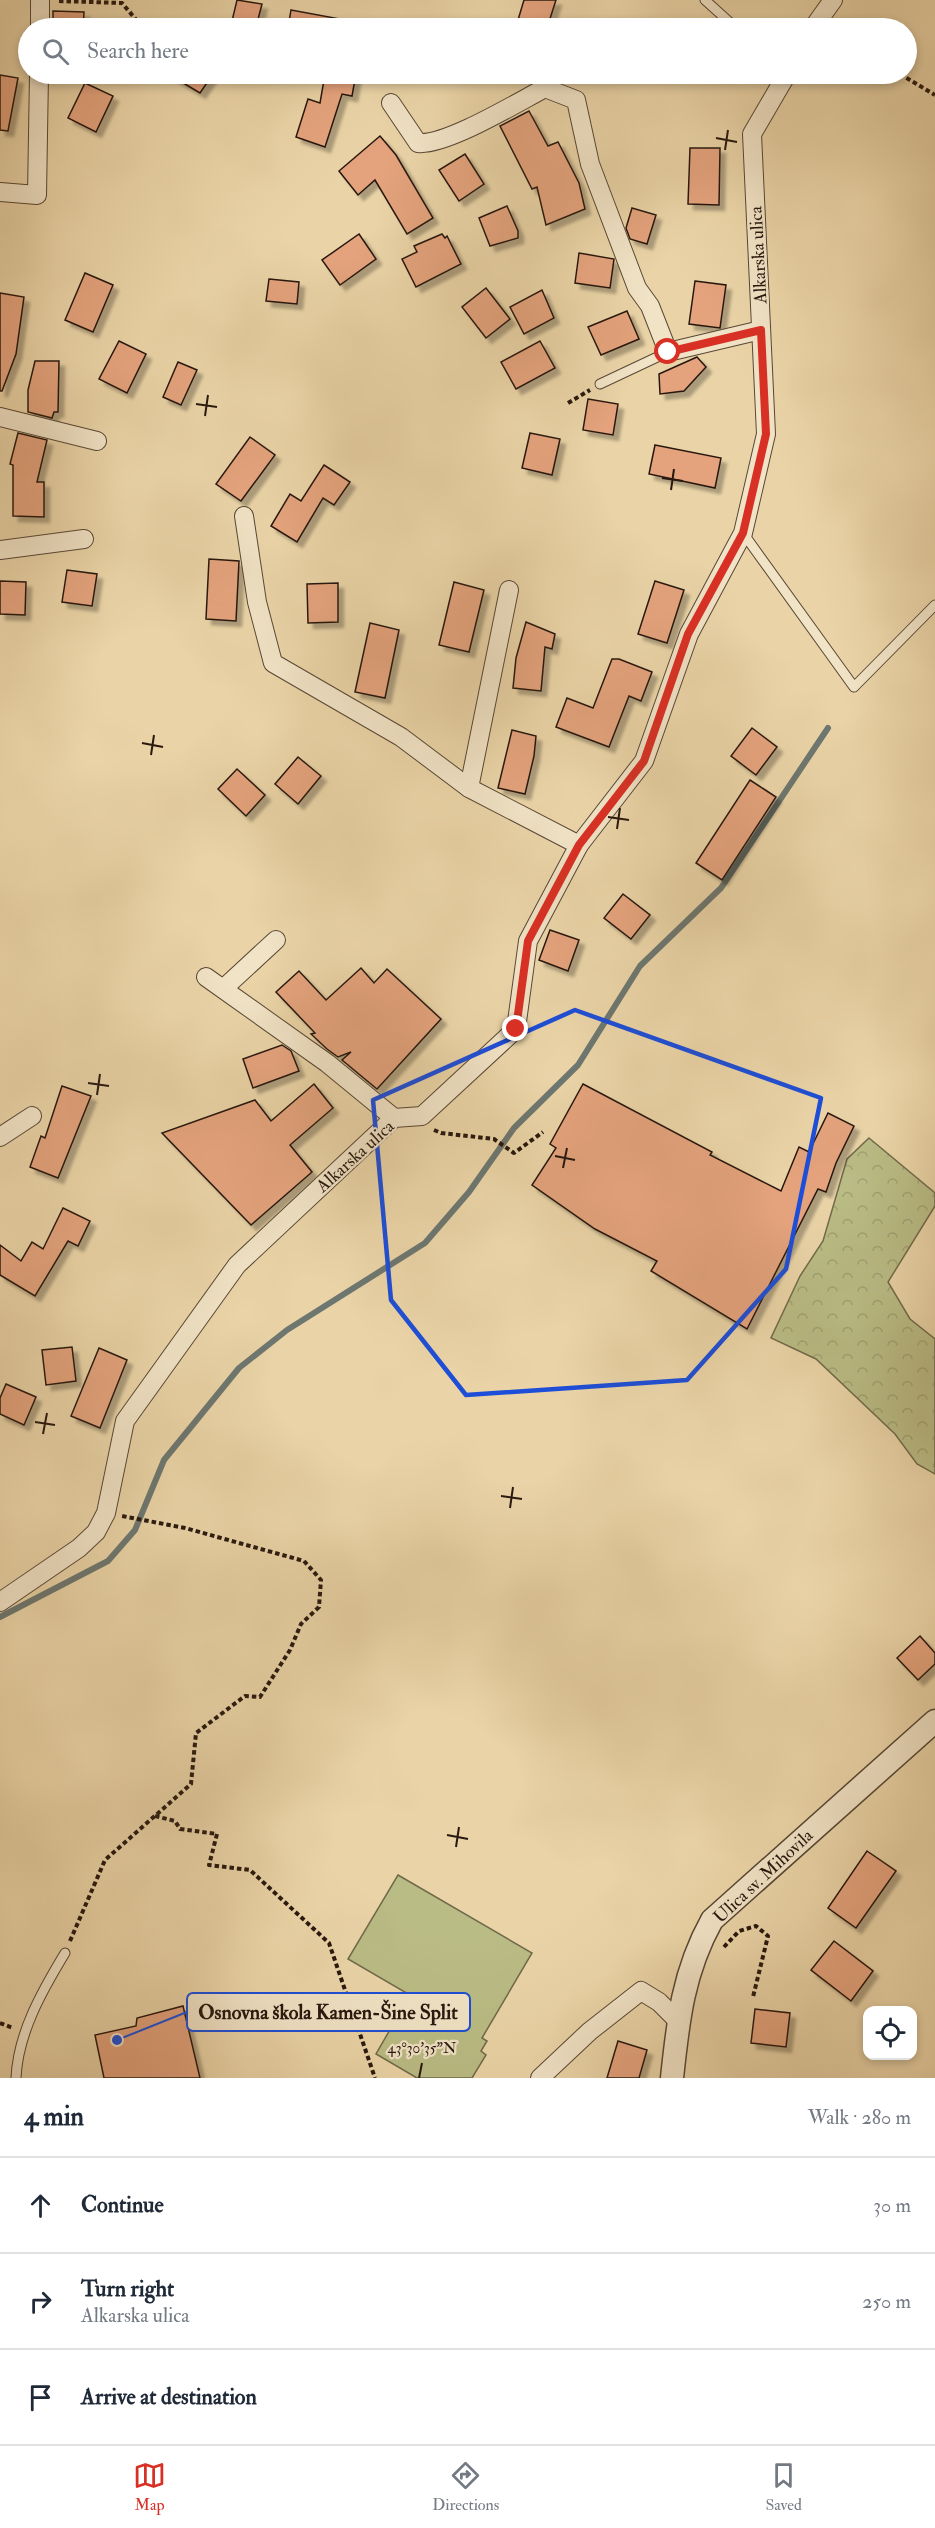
<!DOCTYPE html>
<html lang="en">
<head>
<meta charset="utf-8">
<style>
  :root { --surface:#fff; --page:#f6f6f7; --text:#1f2937; --muted:#747a83; --line:#e0e1e3; --accent:#d93025 }
  body { margin:0; font-family:"IM FELL Double Pica",serif; background:var(--page); color:var(--text) }
  .controls { position:absolute; right:18px; bottom:18px; display:grid; overflow:hidden; border-radius:12px; box-shadow:0 3px 9px #0003 }
  .controls button { width:54px; height:54px; display:grid; place-items:center; padding:0; border:0; border-bottom:2px solid var(--line); background:var(--surface); color:var(--text); font:30px sans-serif }
  .stop { position:absolute; width:18px; height:18px; margin:-14px; border:4px solid #d93025; border-radius:50%; background:#fff }
  .stop.end { background:#d93025; border-color:#fff; box-shadow:0 2px 6px #0008 }
  .list { margin:0; padding:0; list-style:none }
  h2 { display:flex; justify-content:space-between; align-items:center; height:78px; margin:0; padding:0 24px; font-size:26px }
  h2 small { font-size:20px; font-weight:400; color:var(--muted) }
  .list li { display:grid; grid-template-columns:39px 1fr auto; gap:18px; align-items:center; box-sizing:border-box; height:96px; padding:0 24px; border-top:2px solid var(--line) }
  .list b { display:block; font-size:22px; white-space:nowrap }
  .list p { margin:0; font-size:20px; white-space:nowrap; color:var(--muted) }
  .list em { font-size:20px; font-style:normal; color:var(--muted) }
  .icon { flex:none; width:33px; height:33px; fill:none; stroke:currentColor; stroke-width:2; stroke-linecap:round; stroke-linejoin:round }
  .map { position:relative; flex:none; width:935px; height:2078px; overflow:hidden }
  .search { position:absolute; background:var(--surface); box-shadow:0 3px 9px #0003; left:18px; right:18px; top:18px; height:66px; display:flex; align-items:center; gap:15px; box-sizing:border-box; padding:0 21px; border-radius:33px; color:var(--muted); font-size:22px }
  .sheet { height:366px; background:var(--surface) }
  nav { display:flex; justify-content:space-around; align-items:center; box-sizing:border-box; height:84px; border-top:2px solid var(--line); background:var(--surface); font-size:16px; color:var(--muted) }
  nav a { display:grid; justify-items:center; gap:3px }
  nav .on { color:var(--accent) }
  .map>svg:first-child { display:block }
</style>
</head>
<body>
<div class="map">
<svg width="935" height="2078" viewBox="0 0 935 2078">
  <defs>
    <pattern id="forest-crowns" width="20" height="18" patternUnits="userSpaceOnUse" patternTransform="scale(1.5)"><rect width="20" height="18" fill="#babc85"/><path d="M2 6a3 3 0 1 1 6 0M12 15a3 3 0 1 1 6 0" fill="none" stroke="#a0a172"/></pattern>
    <filter id="shadow"><feDropShadow dx="5.5" dy="5.5" stdDeviation="1.5" flood-color="#0004"/></filter>
  </defs>
  <rect width="100%" height="100%" fill="#ead4a7"/>
  <filter id="stains"><feTurbulence type="fractalNoise" baseFrequency=".00333" numOctaves="4"/><feColorMatrix values="0 0 0 0 .2 0 0 0 0 .09 0 0 0 0 .02 0 0 0 .5 -.17"/></filter>
  <radialGradient id="worn" r=".72"><stop offset=".6" stop-color="#630" stop-opacity="0"/><stop offset="1" stop-color="#630" stop-opacity=".3"/></radialGradient>
  <polygon fill="url(#forest-crowns)" stroke="#716a4a" stroke-width="1.5" points="869,1138 935,1193 935,1206 888,1282 910,1319 935,1339 935,1474 917,1464 895,1434 816,1359 771,1338 800,1276 823,1241 847,1159"/>
  <polygon fill="#babc85" stroke="#716a4a" stroke-width="1.5" points="398,1875 532,1953 482,2038 487,2041 481,2051 486,2055 472,2078 417,2078 376,2054 410,1995 348,1959"/>
  <g fill="none" stroke-linecap="round" stroke-linejoin="round">
    <polyline stroke="#6d7770" stroke-width="6" points="0,1617 108,1561 135,1530 164,1460 239,1368 287,1330 425,1243 469,1192 514,1128 578,1065 640,966 721,888 828,728"/>
  </g>
  <g fill="#e4a37d" stroke="#28180f" stroke-width="1.5" filter="url(#shadow)">
    <polygon points="237,0 262,4 256,27 232,21"/>
    <polygon points="524,0 556,0 547,28 518,20"/>
    <polygon points="291,10 351,21 350,28 288,28"/>
    <polygon points="53,11 84,12 83,28 53,28"/>
    <polygon points="168,74 213,74 200,93"/>
    <polygon points="325,74 356,74 352,96 342,94 325,147 296,137 308,99 320,103"/>
    <polygon points="0,75 18,78 8,131 0,130"/>
    <polygon points="85,83 113,96 96,132 68,118"/>
    <polygon points="529,111 548,146 558,142 579,183 585,209 546,225 537,187 532,189 500,126"/>
    <polygon points="380,136 396,155 433,218 407,234 375,180 358,195 339,171"/>
    <polygon points="690,148 720,148 719,205 688,204"/>
    <polygon points="465,154 484,184 459,201 439,170"/>
    <polygon points="507,206 518,231 518,238 490,246 479,218"/>
    <polygon points="632,208 656,215 647,244 630,239 626,228"/>
    <polygon points="359,234 376,259 340,285 322,260"/>
    <polygon points="442,234 445,238 447,236 461,264 416,287 402,259 417,252 414,246"/>
    <polygon points="579,253 614,259 610,288 575,283"/>
    <polygon points="85,273 113,285 93,332 65,320"/>
    <polygon points="269,279 299,282 297,304 266,301"/>
    <polygon points="695,281 726,285 720,328 689,324"/>
    <polygon points="486,288 510,319 486,338 462,307"/>
    <polygon points="542,290 554,318 524,334 510,307"/>
    <polygon points="0,293 24,297 16,354 2,391 0,391"/>
    <polygon points="627,311 639,339 601,355 588,327"/>
    <polygon points="119,341 146,354 127,393 99,379"/>
    <polygon points="540,341 555,368 516,389 501,362"/>
    <polygon points="697,357 706,367 684,391 660,394 659,374"/>
    <polygon points="35,361 59,361 58,412 54,412 52,418 28,412 28,390"/>
    <polygon points="178,362 197,370 181,405 163,397"/>
    <polygon points="588,399 618,404 613,435 583,430"/>
    <polygon points="18,433 47,440 37,482 44,482 44,517 13,516 13,465 10,464"/>
    <polygon points="530,433 560,439 552,475 522,468"/>
    <polygon points="250,437 275,455 241,501 216,484"/>
    <polygon points="655,445 721,458 715,488 649,474"/>
    <polygon points="324,465 350,482 334,505 323,498 297,542 271,526 290,494 301,501"/>
    <polygon points="209,559 239,561 236,621 206,619"/>
    <polygon points="67,570 97,574 92,606 62,602"/>
    <polygon points="0,581 26,582 25,615 0,614"/>
    <polygon points="655,581 684,590 667,643 638,634"/>
    <polygon points="454,582 484,590 469,652 439,645"/>
    <polygon points="338,583 338,622 308,623 307,584"/>
    <polygon points="526,622 555,634 552,649 545,647 541,691 513,688 516,658"/>
    <polygon points="370,623 399,630 385,698 355,692"/>
    <polygon points="612,659 619,659 652,672 641,701 629,696 609,747 556,727 567,698 593,708"/>
    <polygon points="752,728 777,747 756,775 731,756"/>
    <polygon points="512,730 536,736 534,756 525,794 498,788"/>
    <polygon points="298,757 321,776 298,804 275,784"/>
    <polygon points="237,769 265,795 246,816 218,789"/>
    <polygon points="750,780 776,797 722,880 696,863"/>
    <polygon points="623,894 650,915 631,939 604,918"/>
    <polygon points="550,930 579,940 568,971 539,960"/>
    <polygon points="361,968 374,983 387,969 441,1019 377,1089 342,1060 351,1052 338,1057 327,1049 311,1034 315,1033 276,992 299,971 326,1000"/>
    <polygon points="282,1045 291,1051 299,1071 253,1088 243,1059"/>
    <polygon points="314,1084 333,1108 290,1145 312,1172 251,1225 162,1133 255,1100 271,1121"/>
    <polygon points="583,1084 712,1152 710,1155 781,1191 799,1147 809,1152 828,1113 854,1126 836,1163 826,1192 818,1189 747,1329 651,1271 657,1261 595,1229 532,1185 556,1148 550,1144"/>
    <polygon points="62,1086 91,1096 58,1178 30,1167 41,1136 45,1138"/>
    <polygon points="63,1208 90,1221 78,1246 68,1241 35,1296 0,1275 0,1245 21,1261 32,1242 43,1249"/>
    <polygon points="72,1347 76,1381 46,1385 42,1350"/>
    <polygon points="99,1348 127,1360 100,1428 71,1416"/>
    <polygon points="6,1384 36,1397 24,1425 0,1414 0,1398"/>
    <polygon points="920,1636 935,1653 935,1664 918,1680 897,1658"/>
    <polygon points="867,1851 896,1871 856,1928 828,1908"/>
    <polygon points="834,1941 873,1971 851,2001 811,1970"/>
    <polygon points="183,2006 200,2078 104,2078 95,2035 136,2026 137,2018"/>
    <polygon points="755,2009 790,2013 786,2047 751,2043"/>
    <polygon points="618,2041 647,2050 639,2078 607,2078"/>
  </g>
  <g fill="none" stroke-linecap="round" stroke-linejoin="round">
    <defs>
      <g id="service">
        <polyline points="705,0 736,28"/>
        <polyline points="600,384 668,352"/>
        <polyline points="743,533 854,687 935,605"/>
        <path d="M16,2078C18,2033 42,1991 65,1953"/>
      </g>
      <g id="minor">
        <polyline points="40,28 40,0"/>
        <polyline points="813,28 833,0"/>
        <path d="M391,103L418,143C446,146 518,102 545,88L576,100L590,164L637,288L650,306L668,352L761,330"/>
        <polyline points="0,192 37,195 39,74"/>
        <polyline points="0,417 97,441"/>
        <polyline points="244,516 257,602 273,663 401,737 469,788 579,845"/>
        <polyline points="0,550 84,539"/>
        <polyline points="469,788 509,590"/>
        <polyline points="206,977 327,1063 394,1118"/>
        <polyline points="224,988 276,940"/>
        <polyline points="0,1137 32,1116"/>
        <polyline points="0,1602 79,1548 96,1532 106,1513 125,1421 237,1265 394,1118 422,1116 516,1029 528,941 579,845 644,761 689,634 743,533 766,434 752,134 787,74"/>
        <polyline points="540,2078 590,2031 641,1991 659,2002 678,2021"/>
      </g>
      <path id="tertiary" d="M672,2078C678,2021 683,1972 712,1920L935,1721"/>
    </defs>
    <use href="#service" stroke="#584735" stroke-width="11"/>
    <use href="#minor" stroke="#584735" stroke-width="20"/>
    <use href="#tertiary" stroke="#584735" stroke-width="25"/>
    <g stroke="#28180f" stroke-width="4" stroke-dasharray="4.5 3" stroke-linecap="butt">
      <polyline points="59,1 122,3 138,22 174,28"/>
      <polyline points="900,74 935,95"/>
      <polyline points="568,403 590,390"/>
      <polyline points="434,1130 441,1133 494,1139 514,1153 543,1132"/>
      <polyline points="155,1816 175,1821 180,1829 217,1834 209,1865 250,1870 329,1943 375,2078"/>
      <polyline points="70,1941 105,1860 191,1784 196,1733 245,1696 260,1697 290,1650 301,1624 319,1607 321,1580 304,1561 185,1528 122,1516"/>
      <polyline points="724,1947 739,1931 756,1926 768,1936 753,1997"/>
      <polyline points="0,2023 13,2028"/>
    </g>
    <use href="#service" stroke="#f1e3c6" stroke-width="9"/>
    <use href="#minor" stroke="#f1e3c6" stroke-width="18"/>
    <use href="#tertiary" stroke="#f1e3c6" stroke-width="22"/>
  </g>
  <g fill="none" stroke-linecap="round" stroke-linejoin="round">
    <polyline stroke="#d93025" stroke-width="8" points="516,1029 528,941 579,845 644,761 688,634 743,533 766,434 761,330 668,352"/>
  </g>
  <path fill="none" stroke="#1d4ed8" stroke-width="4.5" stroke-linejoin="round" d="M575,1010L821,1098L786,1269L687,1380L466,1395L391,1300L373,1100Z"/>
  <path fill="none" stroke="#28180f" stroke-width="2" d="M716,138L737,142M725,150L728,130M196,404L217,407M205,416L208,395M662,478L683,481M671,490L674,469M142,743L163,747M151,755L154,735M608,817L629,820M617,829L620,808M88,1083L109,1086M97,1095L100,1074M555,1156L575,1160M563,1168L567,1148M35,1422L55,1425M43,1434L47,1413M501,1496L522,1499M510,1508L513,1487M447,1835L468,1839M456,1847L459,1827M419,2078L422,2063"/>
  <g text-anchor="middle" stroke-width="4.5" stroke-linejoin="round" paint-order="stroke">
    <g font-size="18" fill="#28180f" stroke="#f1e3c6">
      <text transform="translate(758 255) rotate(-93)" y="6">Alkarska ulica</text>
      <text transform="translate(355 1156) rotate(-42)" y="6">Alkarska ulica</text>
      <text transform="translate(763 1876) rotate(-43)" y="6">Ulica sv. Mihovila</text>
    </g>
  </g>
  <g font-size="15" text-anchor="middle" fill="#28180f" stroke="#f1e3c6" stroke-width="4.5" stroke-linejoin="round" paint-order="stroke">
    <text x="422" y="2053">43°30'35"N</text>
  </g>
  <path fill="none" stroke="#1d4ed8" stroke-width="2" d="M117 2040L187 2012"/>
  <circle fill="#1d4ed8" stroke="#f1e3c6" stroke-width="2" cx="117" cy="2040" r="6"/>
  <rect fill="#f1e3c6" stroke="#1d4ed8" stroke-width="2" x="187" y="1993" width="283" height="38" rx="6"/>
  <g font-size="20" text-anchor="middle" font-weight="bold" fill="#28180f">
    <text x="328" y="2019">Osnovna škola Kamen-Šine Split</text>
  </g>
  <rect width="100%" height="100%" filter="url(#stains)"/>
  <rect width="100%" height="100%" fill="url(#worn)"/>
</svg>
<div class="controls">
<button><svg class="icon" aria-label="locate" viewBox="0 0 24 24"><circle cx="12" cy="12" r="6"/><path d="M12 2v4M12 18v4M2 12h4M18 12h4"/></svg></button>
</div>
<div class="stop" style="left:668px;top:352px"></div>
<div class="stop end" style="left:516px;top:1029px"></div>
<div class="search"><svg class="icon" aria-label="search" viewBox="0 0 24 24"><circle cx="10" cy="10" r="6"/><path d="M15 15l6 6"/></svg>Search here</div>
</div>
<section class="sheet">
<h2>4 min<small>Walk · 280 m</small></h2>
<ul class="list">
<li><svg class="icon" aria-label="ahead" viewBox="0 0 24 24"><path d="M12 20V5M6 11l6-6 6 6"/></svg><div><b>Continue</b></div><em>30 m</em></li>
<li><svg class="icon" aria-label="right" viewBox="0 0 24 24"><path d="M7 20v-9h11M14 6l5 5-5 5"/></svg><div><b>Turn right</b><p>Alkarska ulica</p></div><em>250 m</em></li>
<li><svg class="icon" aria-label="arrive" viewBox="0 0 24 24"><path d="M6 21V4h12l-3 4 3 4H6"/></svg><div><b>Arrive at destination</b></div></li>
</ul>
</section>
<nav>
<a class="on"><svg class="icon" aria-label="map" viewBox="0 0 24 24"><path d="M3 6l6-2 6 2 6-2v14l-6 2-6-2-6 2zM9 4v14M15 6v14"/></svg>Map</a>
<a><svg class="icon" aria-label="directions" viewBox="0 0 24 24"><path d="M12 3l9 9-9 9-9-9zM9 14v-3h6M13 9l2 2-2 2"/></svg>Directions</a>
<a><svg class="icon" aria-label="saved" viewBox="0 0 24 24"><path d="M7 4h10v16l-5-4-5 4z"/></svg>Saved</a>
</nav>
</body>
</html>
